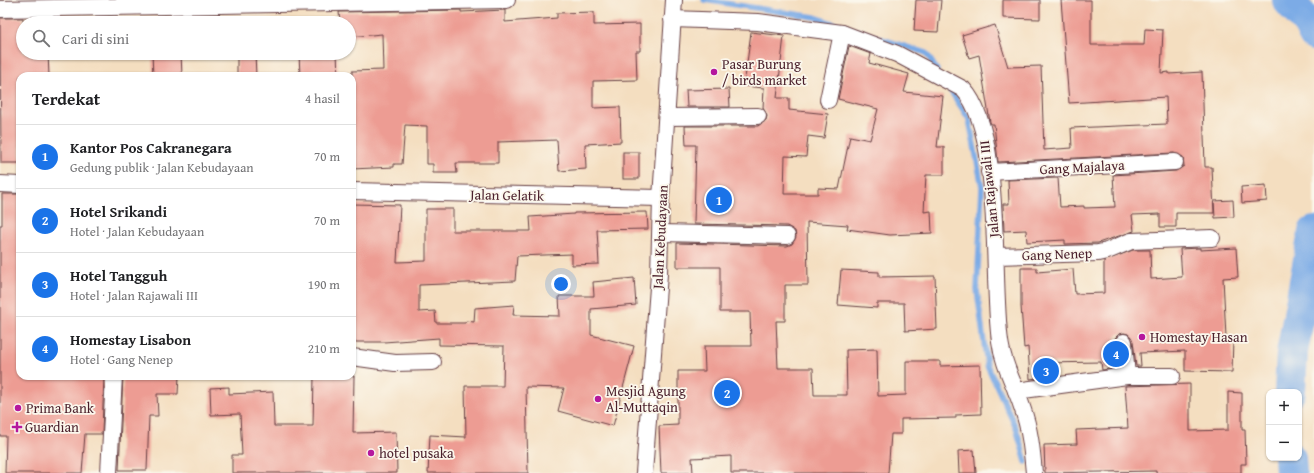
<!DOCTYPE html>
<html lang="id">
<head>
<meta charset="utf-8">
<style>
  :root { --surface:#fff; --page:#f2f2f2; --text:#202124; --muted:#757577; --line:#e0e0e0; --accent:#1a73e8 }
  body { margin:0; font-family:"Gentium Book Plus",serif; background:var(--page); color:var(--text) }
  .controls { position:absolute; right:12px; bottom:12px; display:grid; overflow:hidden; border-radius:8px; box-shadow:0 1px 3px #0004 }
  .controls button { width:36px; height:36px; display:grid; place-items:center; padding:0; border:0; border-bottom:1px solid var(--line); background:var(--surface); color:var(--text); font:20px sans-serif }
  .you { position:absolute; left:561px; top:284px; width:14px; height:14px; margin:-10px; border:3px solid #fff; border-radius:50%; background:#1a73e8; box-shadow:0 0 0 6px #1a73e833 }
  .badge { display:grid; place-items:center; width:26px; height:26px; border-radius:50%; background:var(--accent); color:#fff; font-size:13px; font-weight:700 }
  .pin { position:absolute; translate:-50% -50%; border:2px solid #fff; box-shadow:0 1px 4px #0006 }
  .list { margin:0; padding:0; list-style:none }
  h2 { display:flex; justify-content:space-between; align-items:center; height:52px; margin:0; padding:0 16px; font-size:17px }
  h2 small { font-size:13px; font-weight:400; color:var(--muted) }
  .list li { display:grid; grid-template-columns:26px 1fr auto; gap:12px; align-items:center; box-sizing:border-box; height:64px; padding:0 16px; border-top:1px solid var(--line) }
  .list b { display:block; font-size:15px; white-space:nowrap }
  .list p { margin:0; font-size:13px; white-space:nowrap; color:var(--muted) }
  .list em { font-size:13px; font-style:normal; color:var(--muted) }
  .icon { flex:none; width:22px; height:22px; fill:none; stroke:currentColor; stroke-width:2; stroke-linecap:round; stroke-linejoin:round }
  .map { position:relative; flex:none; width:1314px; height:473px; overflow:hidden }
  .search { position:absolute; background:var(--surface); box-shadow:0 1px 3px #0004; left:16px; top:16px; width:340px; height:44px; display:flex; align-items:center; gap:10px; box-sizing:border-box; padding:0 14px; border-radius:22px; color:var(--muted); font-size:15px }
  .panel { position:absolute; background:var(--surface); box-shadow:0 1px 3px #0004; left:16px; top:72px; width:340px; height:308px; border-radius:12px }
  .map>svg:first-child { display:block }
</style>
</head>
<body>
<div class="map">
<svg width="1314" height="473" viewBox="0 0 1314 473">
  <rect width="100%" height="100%" fill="#fbf7ec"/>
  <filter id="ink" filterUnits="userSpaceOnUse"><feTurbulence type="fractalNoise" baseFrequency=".025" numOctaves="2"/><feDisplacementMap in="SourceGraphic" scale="8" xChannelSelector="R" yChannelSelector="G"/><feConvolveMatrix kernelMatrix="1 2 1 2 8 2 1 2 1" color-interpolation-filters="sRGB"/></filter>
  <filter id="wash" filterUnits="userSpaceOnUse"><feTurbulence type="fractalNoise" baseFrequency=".012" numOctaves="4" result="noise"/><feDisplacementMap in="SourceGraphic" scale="16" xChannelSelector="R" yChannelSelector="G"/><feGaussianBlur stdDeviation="0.9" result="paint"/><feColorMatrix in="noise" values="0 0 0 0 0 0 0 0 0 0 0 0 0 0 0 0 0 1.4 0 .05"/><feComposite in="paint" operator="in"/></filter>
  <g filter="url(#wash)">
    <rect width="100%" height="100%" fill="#f4dec0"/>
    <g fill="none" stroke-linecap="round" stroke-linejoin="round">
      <g stroke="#7babe6" stroke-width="5.5">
        <polyline points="704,0 815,17 845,27"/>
        <polyline points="858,31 926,53 937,70"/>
        <polyline points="948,87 969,119 982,187 977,290 987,365 1016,428 1026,462"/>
      </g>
      <g stroke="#7babe6" stroke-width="32">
        <polyline points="1288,0 1308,23 1314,35"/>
        <polyline points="1290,392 1292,353 1314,232"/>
        <polyline points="1290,458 1291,473"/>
      </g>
    </g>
    <g id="blocks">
      <g fill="#ed9c93">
        <polygon points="916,0 941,0 938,32 914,31"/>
        <polygon points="1003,0 1040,0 1040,19 1003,18"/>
        <polygon points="1061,0 1091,0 1091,45 1144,45 1145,29 1163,30 1161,73 1169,72 1169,74 1202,72 1205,167 1212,167 1214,213 1176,213 1176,227 1160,227 1160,214 1132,215 1134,231 1098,243 1065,244 1065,240 1027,242 1026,230 1004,231 1003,204 1009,204 1008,180 1058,178 1060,207 1084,206 1084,208 1115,207 1113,175 1176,171 1184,166 1183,157 1174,153 998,162 994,124 991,124 990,122 979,55 969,58 962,35 995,25 1008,67 1041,66 1044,150 1072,148 1071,128 1167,124 1166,97 1069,103"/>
        <polygon points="461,10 461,12 505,10 505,22 557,18 557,13 594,12 594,25 640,24 640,51 636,51 637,80 593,81 593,108 620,107 621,142 585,144 586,169 559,171 557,140 498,142 498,163 456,163 457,173 433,173 433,164 427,164 427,126 405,125 402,164 394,164 394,167 352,169 352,71 383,70 382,34 349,37 349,23 340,23 339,12"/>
        <polygon points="0,18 23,18 23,53 48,53 49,76 20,76 20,163 1,163"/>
        <polygon points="751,32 784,36 777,98 789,98 789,110 828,114 824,138 808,136 806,157 785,156 784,194 818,194 818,188 839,189 850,136 870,140 878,109 838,99 849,46 871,54 869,63 909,74 904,92 943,96 937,147 944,147 944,175 926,175 924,212 931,211 932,233 890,235 847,229 848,225 807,222 808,285 785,285 785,321 776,321 778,368 813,368 814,395 847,395 846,350 877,349 878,396 906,395 906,361 940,361 940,366 980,365 981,414 956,415 956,418 901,419 901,434 891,434 888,473 731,473 731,456 692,458 693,473 661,473 659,426 678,425 678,371 705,371 704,346 751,346 750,312 720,312 720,267 677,267 677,243 787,246 792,244 796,237 795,231 787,226 694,224 696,145 686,145 685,126 758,126 766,120 767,116 763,108 764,88 744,86"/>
        <polygon points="152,53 181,53 182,76 153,76"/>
        <polygon points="237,53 255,53 256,76 237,76"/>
        <polygon points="299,53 337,53 338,76 300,76"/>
        <polygon points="729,89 730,107 687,107 686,90"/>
        <rect x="623" y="152" width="16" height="27"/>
        <polygon points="1266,185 1267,201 1242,203 1241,187"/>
        <polygon points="2,194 20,194 20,376 104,376 102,434 85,434 82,473 5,473 6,436 0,436 0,225 2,225"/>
        <polygon points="1233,200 1234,217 1215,218 1214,201"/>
        <polygon points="352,204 400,205 397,262 426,261 426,209 453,209 453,231 531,231 530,217 574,214 574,213 647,212 648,229 597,230 599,264 572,265 572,254 517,256 515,281 419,285 419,312 435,311 436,323 465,323 466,321 474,322 475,308 514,305 513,315 560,316 559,296 594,296 593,282 634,278 636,305 591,309 591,335 634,346 613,426 558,411 564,388 526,387 528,473 428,473 430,435 466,437 465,386 503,386 504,346 439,345 439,338 384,342 352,342"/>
        <polygon points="1200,248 1200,250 1236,248 1238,277 1223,278 1226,337 1233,338 1232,372 1185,371 1185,351 1140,353 1141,366 1136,366 1133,341 1128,334 1124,333 1119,334 1115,338 1117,368 1102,370 1101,362 1045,363 1046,377 1030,379 1028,347 1024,348 1021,306 1021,268 1037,268 1037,272 1073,269 1075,294 1104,293 1104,261 1133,250 1150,250 1151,279 1182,277 1180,249"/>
        <polygon points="841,270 879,272 879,277 935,276 937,329 905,331 904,303 877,303 877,308 838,305"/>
        <polygon points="123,376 179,376 178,394 157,394 158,416 149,416 147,470 119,470"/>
        <polygon points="314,376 354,376 353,433 396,432 397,473 232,473 232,455 242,455 240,414 211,415 210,388 229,387 229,394 273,392 274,426 313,426"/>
        <polygon points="1190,384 1190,431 1228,430 1228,392 1242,393 1242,430 1245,430 1246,464 1241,464 1241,473 1156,473 1156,471 1045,473 1044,445 1077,444 1076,430 1128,428 1125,386"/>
        <polygon points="974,450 976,473 959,473 958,451"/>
      </g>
    </g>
  </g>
  <g filter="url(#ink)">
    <use href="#blocks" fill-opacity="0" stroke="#643c41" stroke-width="1"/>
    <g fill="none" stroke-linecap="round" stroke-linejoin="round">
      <defs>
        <g id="street">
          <polyline points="0,9 507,0"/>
          <path d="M672,19L758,22L842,33L897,54L963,89C1004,132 991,281 1000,341C1003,365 1015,385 1022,407C1030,429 1032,450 1034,473"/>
          <polyline points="828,100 842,33"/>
          <polyline points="667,117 758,116"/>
          <polyline points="989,172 1175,162"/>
          <polyline points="0,184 20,185"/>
          <polyline points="352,191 661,198"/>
          <polyline points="661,233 787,236"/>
          <polyline points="996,256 1098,253 1107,251 1131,241 1212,238"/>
          <polyline points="1124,342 1127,376"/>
          <polyline points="352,357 395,363 433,362"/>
          <polyline points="1016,391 1127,376 1172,376"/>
          <polyline points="109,473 114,376"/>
          <polyline points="644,473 659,274 661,198 674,0"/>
        </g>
      </defs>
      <use href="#street" stroke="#643c41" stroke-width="18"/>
      <use href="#street" stroke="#fff" stroke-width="16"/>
    </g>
  </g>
  <g fill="#b5179e" stroke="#fbf7ec" stroke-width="1.5">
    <circle cx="714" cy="72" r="4"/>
    <circle cx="1142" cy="337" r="4"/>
    <circle cx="598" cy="399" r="4"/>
    <circle cx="18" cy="408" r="4"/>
    <path d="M15 421h4v4h4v4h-4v4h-4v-4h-4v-4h4z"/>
    <circle cx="371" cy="453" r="4"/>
  </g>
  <g text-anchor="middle" stroke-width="3.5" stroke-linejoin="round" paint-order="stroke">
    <g font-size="14" fill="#4a1f2b" stroke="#fbf7ec" text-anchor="start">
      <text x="722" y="69">Pasar Burung<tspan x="722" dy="16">/ birds market</tspan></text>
      <text x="1150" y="342">Homestay Hasan</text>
      <text x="606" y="396">Mesjid Agung<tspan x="606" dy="16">Al-Muttaqin</tspan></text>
      <text x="26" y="413">Prima Bank</text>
      <text x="25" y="432">Guardian</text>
      <text x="379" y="458">hotel pusaka</text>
    </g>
    <g font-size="14" fill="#4a1f2b" stroke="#fbf7ec">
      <text transform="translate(1082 167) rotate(-3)" y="5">Gang Majalaya</text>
      <text transform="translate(989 189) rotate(-96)" y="5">Jalan Rajawali III</text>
      <text transform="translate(507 195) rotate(1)" y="5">Jalan Gelatik</text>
      <text transform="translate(660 237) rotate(-87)" y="5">Jalan Kebudayaan</text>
      <text transform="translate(1057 254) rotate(-2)" y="5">Gang Nenep</text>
    </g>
  </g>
</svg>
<div class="controls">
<button>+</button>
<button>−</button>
</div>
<div class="you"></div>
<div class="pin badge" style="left:719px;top:200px">1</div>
<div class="pin badge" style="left:727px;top:393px">2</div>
<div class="pin badge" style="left:1046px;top:371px">3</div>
<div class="pin badge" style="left:1116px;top:354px">4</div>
<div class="search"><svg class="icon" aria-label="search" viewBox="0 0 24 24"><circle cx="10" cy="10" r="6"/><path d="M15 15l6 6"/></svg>Cari di sini</div>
<section class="panel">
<h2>Terdekat<small>4 hasil</small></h2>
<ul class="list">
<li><span class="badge">1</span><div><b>Kantor Pos Cakranegara</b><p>Gedung publik · Jalan Kebudayaan</p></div><em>70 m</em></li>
<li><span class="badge">2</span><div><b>Hotel Srikandi</b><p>Hotel · Jalan Kebudayaan</p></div><em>70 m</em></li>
<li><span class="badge">3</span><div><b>Hotel Tangguh</b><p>Hotel · Jalan Rajawali III</p></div><em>190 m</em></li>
<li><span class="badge">4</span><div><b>Homestay Lisabon</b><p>Hotel · Gang Nenep</p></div><em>210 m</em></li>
</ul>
</section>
</div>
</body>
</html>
